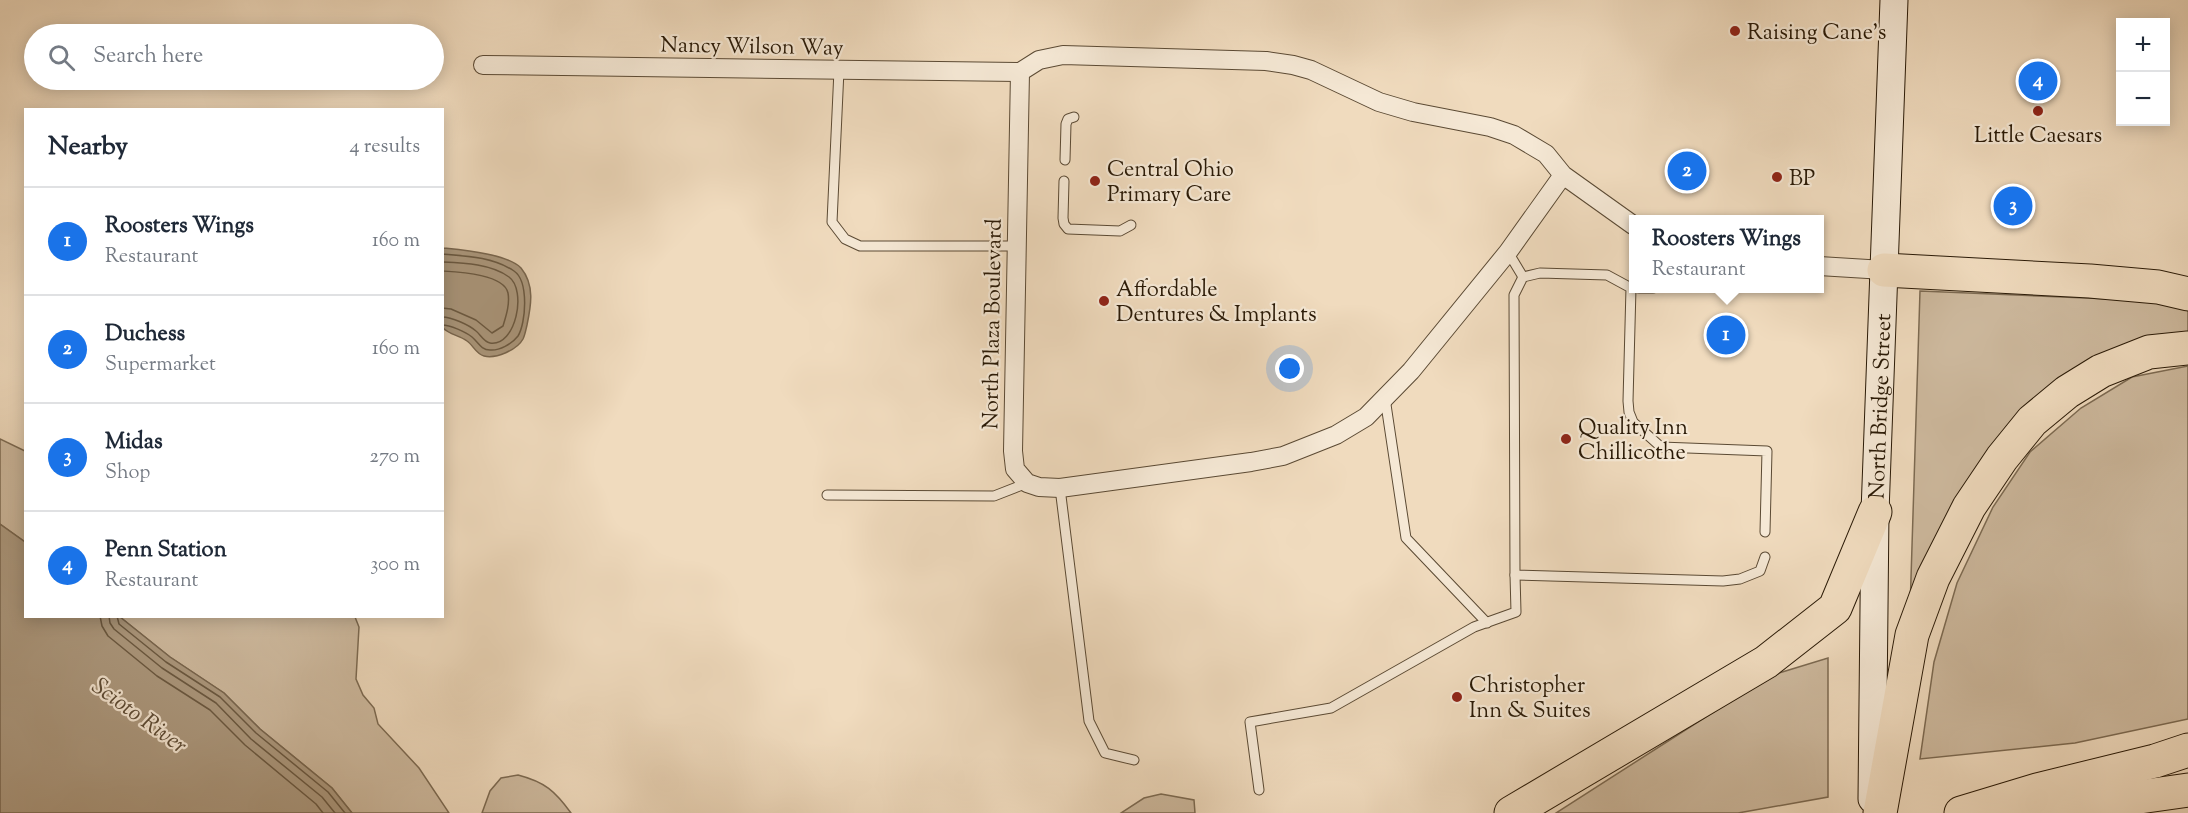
<!DOCTYPE html>
<html lang="en">
<head>
<meta charset="utf-8">
<style>
  :root { --surface:#fff; --page:#f2f2f3; --text:#1f2937; --muted:#747a83; --line:#e0e1e3; --accent:#1a73e8 }
  body { margin:0; font-family:"Sorts Mill Goudy",serif; background:var(--page); color:var(--text) }
  .controls { position:absolute; right:18px; top:18px; display:grid; overflow:hidden; border-radius:0px; box-shadow:0 3px 15px #0003 }
  .controls button { width:54px; height:54px; display:grid; place-items:center; padding:0; border:0; border-bottom:2px solid var(--line); background:var(--surface); color:var(--text); font:30px sans-serif }
  .you { position:absolute; left:1290px; top:369px; width:21px; height:21px; margin:-15px; border:4px solid #fff; border-radius:50%; background:#1a73e8; box-shadow:0 0 0 9px #1a73e833 }
  .badge { display:grid; place-items:center; width:39px; height:39px; border-radius:50%; background:var(--accent); color:#fff; font-size:20px; font-weight:700 }
  .pin { position:absolute; translate:-50% -50%; border:3px solid #fff; box-shadow:0 2px 6px #0006 }
  .popup { position:absolute; left:1629px; top:215px; width:195px; height:78px; box-sizing:border-box; display:grid; place-content:center; border-radius:0px; background:var(--surface); filter:drop-shadow(0 2px 4px #0005); font-size:20px; white-space:nowrap; color:var(--muted) }
  .popup b { font-size:22px; color:var(--text) }
  .popup::after { content:''; position:absolute; left:50%; top:100%; margin-left:-12px; border:12px solid transparent; border-top-color:var(--surface) }
  .list { margin:0; padding:0; list-style:none }
  h2 { display:flex; justify-content:space-between; align-items:center; height:78px; margin:0; padding:0 24px; font-size:26px }
  h2 small { font-size:20px; font-weight:400; color:var(--muted) }
  .list li { display:grid; grid-template-columns:39px 1fr auto; gap:18px; align-items:center; box-sizing:border-box; height:108px; padding:0 24px; border-top:2px solid var(--line) }
  .list b { display:block; font-size:22px; white-space:nowrap }
  .list p { margin:0; font-size:20px; white-space:nowrap; color:var(--muted) }
  .list em { font-size:20px; font-style:normal; color:var(--muted) }
  .icon { flex:none; width:33px; height:33px; fill:none; stroke:currentColor; stroke-width:2; stroke-linecap:round; stroke-linejoin:round }
  .map { position:relative; flex:none; width:2188px; height:813px; overflow:hidden }
  .search { position:absolute; background:var(--surface); box-shadow:0 3px 15px #0003; left:24px; top:24px; width:420px; height:66px; display:flex; align-items:center; gap:15px; box-sizing:border-box; padding:0 21px; border-radius:33px; color:var(--muted); font-size:22px }
  .panel { position:absolute; background:var(--surface); box-shadow:0 3px 15px #0003; left:24px; top:108px; width:420px; height:510px; border-radius:0px }
  .map>svg:first-child { display:block }
</style>
</head>
<body>
<div class="map">
<svg width="2188" height="813" viewBox="0 0 2188 813">
  <rect width="100%" height="100%" fill="#f0dbbe"/>
  <filter id="stains"><feTurbulence type="fractalNoise" baseFrequency=".00333" numOctaves="4"/><feColorMatrix values="0 0 0 0 .2 0 0 0 0 .09 0 0 0 0 .02 0 0 0 .5 -.17"/></filter>
  <radialGradient id="worn" r=".72"><stop offset=".6" stop-color="#630" stop-opacity="0"/><stop offset="1" stop-color="#630" stop-opacity=".3"/></radialGradient>
  <g fill="#ceba9f" stroke="#7c6a52" stroke-width="1.5">
    <polygon points="1920,291 2134,300 2188,307 2188,339 2076,373 1910,610"/>
    <polygon points="2188,366 2188,719 2075,743 1920,759 1934,662 1957,583 1993,507 2030,452 2081,408 2132,377"/>
    <polygon points="0,439 25,451 25,542 0,524"/>
    <polygon points="120,617 355,617 359,627 356,679 363,695 374,708 378,724 419,768 449,813 352,813 332,788 260,729 224,693 170,657"/>
    <polygon points="1828,658 1828,797 1738,813 1556,813 1715,711 1779,673"/>
    <path d="M518,775C545,782 555,791 571,813H482L490,791L501,778Z"/>
    <polygon points="1161,794 1194,800 1195,813 1121,813 1144,798"/>
  </g>
  <g fill="#ac997f" stroke="#78664f" stroke-width="1.5">
    <path d="M443,248C462,250 508,254 521,268C535,285 531,306 527,325C526,329 525,335 523,339C517,350 496,359 484,356C476,354 473,345 467,341C459,335 450,335 443,328Z"/>
    <polygon points="0,524 25,542 26,616 120,617 170,657 224,693 260,729 332,788 352,813 0,813"/>
  </g>
  <g fill="none" stroke-linecap="round" stroke-linejoin="round">
    <g stroke="#6a5942" stroke-width="1.5">
      <path d="M442,254C466,256 493,257 514,271C529,281 526,323 518,336C512,344 499,351 490,350C481,350 478,342 472,337C466,332 450,325 442,325"/>
      <path d="M442,262C464,263 491,264 509,277C527,290 516,347 490,343C484,342 480,334 476,331C469,325 452,317 442,317"/>
      <path d="M442,271C458,272 504,274 508,293C510,304 506,316 503,326L492,333L476,320L451,309L442,308"/>
      <polyline points="100,616 102,626 108,636 157,676 210,710 245,745 316,804 323,813"/>
      <polyline points="109,616 110,623 114,629 162,668 216,703 251,739 322,797 335,813"/>
      <polyline points="117,616 119,624 166,662 220,697 256,733 328,792 345,813"/>
    </g>
    <defs>
      <g id="lane">
        <polyline points="839,70 832,222 845,239 860,246 1016,246"/>
        <polyline points="1065,160 1066,124 1068,119 1074,117"/>
        <polyline points="1064,181 1063,218 1064,224 1068,229 1120,231 1131,225"/>
        <polyline points="1508,252 1523,277"/>
        <polyline points="1639,288 1653,288"/>
        <polyline points="1385,398 1406,538 1487,623"/>
        <polyline points="1060,488 1089,721 1105,753 1134,760"/>
        <polyline points="827,495 994,496 1027,483"/>
        <polyline points="1765,557 1760,571 1740,579 1723,581 1515,575 1514,295 1523,277 1540,273 1607,275 1631,288 1628,401 1629,412 1633,422 1661,447 1767,451 1765,532"/>
        <polyline points="1259,790 1250,722 1331,708 1474,627 1516,612 1515,575"/>
      </g>
      <g id="street">
        <polyline points="483,65 1020,72"/>
        <polyline points="1563,175 1508,252 1411,371 1366,417 1336,435 1283,456 1251,462 1060,488 1039,487 1027,483 1015,469 1013,451 1020,72 1039,60 1063,55 1266,61 1293,65 1311,70 1379,102 1413,112 1490,127 1514,135 1546,154 1563,175 1633,225"/>
        <polyline points="1819,266 1884,270"/>
      </g>
      <g id="secondary">
        <path id="s1" d="M1872,799L1875,512L1894,0"/>
      </g>
      <g id="highway">
        <polyline points="1884,270 2090,281 2158,287 2188,294"/>
        <polyline points="2023,809 2076,806 2188,790"/>
        <polyline points="1511,813 1766,662 1835,608 1875,512"/>
        <polyline points="1880,813 1912,635 1933,578 1969,507 2002,458 2032,421 2067,392 2101,371 2149,352 2188,348"/>
        <polyline points="1961,813 2037,790 2155,761 2188,750"/>
      </g>
    </defs>
    <use href="#lane" stroke="#5b4a34" stroke-width="11"/>
    <use href="#street" stroke="#5b4a34" stroke-width="20"/>
    <use href="#secondary" stroke="#291906" stroke-width="29"/>
    <use href="#highway" stroke="#291906" stroke-width="35"/>
    <use href="#lane" stroke="#f5e8d5" stroke-width="9"/>
    <use href="#street" stroke="#f5e8d5" stroke-width="18"/>
    <use href="#secondary" stroke="#f5e8d5" stroke-width="27"/>
    <use href="#highway" stroke="#f0dbbe" stroke-width="33"/>
  </g>
  <g fill="#8f2418" stroke="#f5e8d5" stroke-width="2">
    <circle cx="1735" cy="31" r="6"/>
    <circle cx="2038" cy="111" r="6"/>
    <circle cx="1777" cy="177" r="6"/>
    <circle cx="1095" cy="181" r="6"/>
    <circle cx="1104" cy="301" r="6"/>
    <circle cx="1566" cy="439" r="6"/>
    <circle cx="1457" cy="697" r="6"/>
  </g>
  <g text-anchor="middle" stroke-width="4.5" stroke-linejoin="round" paint-order="stroke">
    <g font-size="22" fill="#291906" stroke="#f5e8d5" text-anchor="start">
      <text x="1747" y="39">Raising Cane's</text>
      <text x="2038" y="142" text-anchor="middle">Little Caesars</text>
      <text x="1107" y="176">Central Ohio<tspan x="1107" dy="25">Primary Care</tspan></text>
      <text x="1789" y="185">BP</text>
      <text x="1116" y="296">Affordable<tspan x="1116" dy="25">Dentures &amp; Implants</tspan></text>
      <text x="1578" y="434">Quality Inn<tspan x="1578" dy="25">Chillicothe</tspan></text>
      <text x="1469" y="692">Christopher<tspan x="1469" dy="25">Inn &amp; Suites</tspan></text>
    </g>
    <g font-size="22" fill="#291906" stroke="#f5e8d5">
      <text transform="translate(752 45) rotate(1)" y="8">Nancy Wilson Way</text>
      <text transform="translate(991 324) rotate(-89)" y="8">North Plaza Boulevard</text>
      <text dy="8" stroke="none"><textPath href="#s1" startOffset="393">North Bridge Street</textPath></text>
    </g>
    <g font-size="24" font-style="italic" fill="#5d4c36" stroke="#f5e8d5">
      <text transform="translate(140 715) rotate(36)" y="8">Scioto River</text>
    </g>
  </g>
  <rect width="100%" height="100%" filter="url(#stains)"/>
  <rect width="100%" height="100%" fill="url(#worn)"/>
</svg>
<div class="controls">
<button>+</button>
<button>−</button>
</div>
<div class="you"></div>
<div class="pin badge" style="left:1726px;top:335px">1</div>
<div class="popup"><b>Roosters Wings</b>Restaurant</div>
<div class="pin badge" style="left:1687px;top:171px">2</div>
<div class="pin badge" style="left:2013px;top:206px">3</div>
<div class="pin badge" style="left:2038px;top:81px">4</div>
<div class="search"><svg class="icon" aria-label="search" viewBox="0 0 24 24"><circle cx="10" cy="10" r="6"/><path d="M15 15l6 6"/></svg>Search here</div>
<section class="panel">
<h2>Nearby<small>4 results</small></h2>
<ul class="list">
<li><span class="badge">1</span><div><b>Roosters Wings</b><p>Restaurant</p></div><em>160 m</em></li>
<li><span class="badge">2</span><div><b>Duchess</b><p>Supermarket</p></div><em>160 m</em></li>
<li><span class="badge">3</span><div><b>Midas</b><p>Shop</p></div><em>270 m</em></li>
<li><span class="badge">4</span><div><b>Penn Station</b><p>Restaurant</p></div><em>300 m</em></li>
</ul>
</section>
</div>
</body>
</html>
